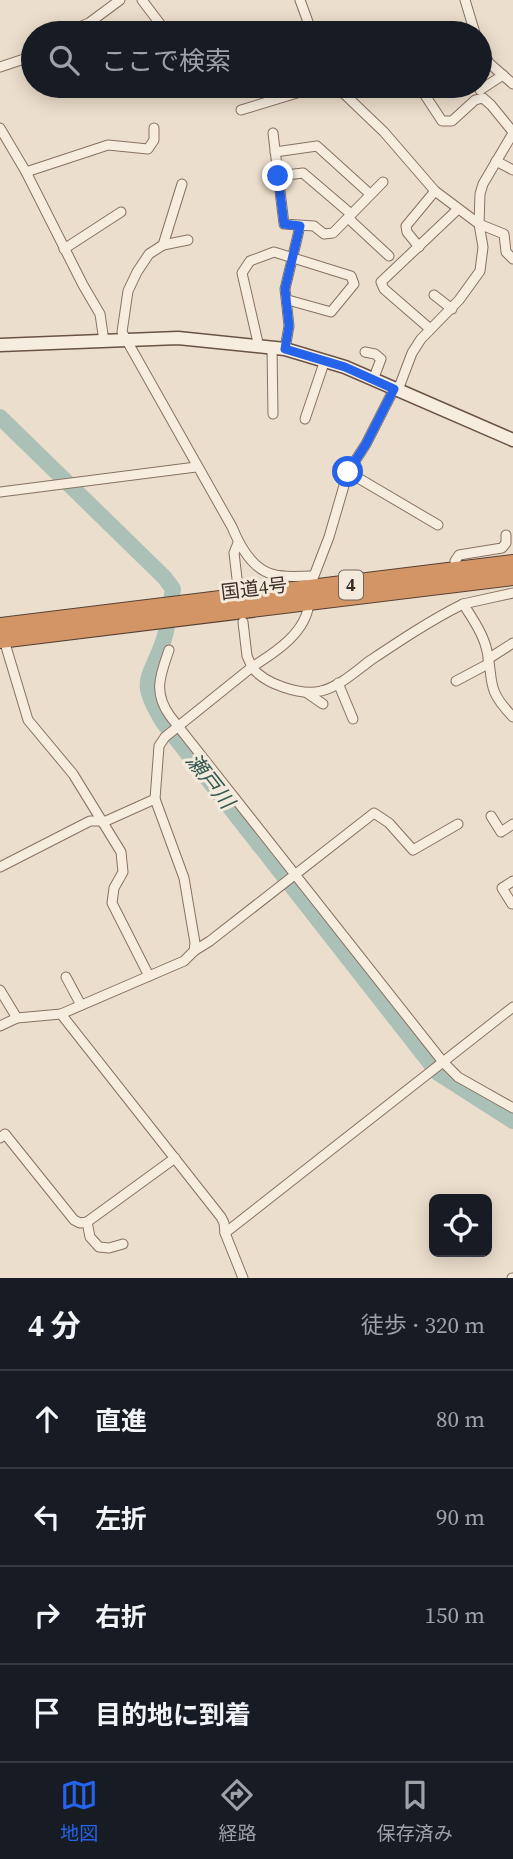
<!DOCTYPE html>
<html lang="ja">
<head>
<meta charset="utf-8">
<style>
  :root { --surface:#171b24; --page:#20242c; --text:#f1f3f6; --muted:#9ea1a6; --line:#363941; --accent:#2563eb }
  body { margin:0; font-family:"Source Serif 4","Noto Sans JP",serif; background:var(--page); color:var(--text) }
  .controls { position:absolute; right:21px; bottom:21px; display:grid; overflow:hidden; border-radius:10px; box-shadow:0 4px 18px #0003 }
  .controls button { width:63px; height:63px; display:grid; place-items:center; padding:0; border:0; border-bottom:2px solid var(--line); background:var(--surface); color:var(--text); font:35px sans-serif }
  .stop { position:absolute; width:21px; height:21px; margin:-16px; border:5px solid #2563eb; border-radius:50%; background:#fff }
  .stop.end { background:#2563eb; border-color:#fff; box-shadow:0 2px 7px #0008 }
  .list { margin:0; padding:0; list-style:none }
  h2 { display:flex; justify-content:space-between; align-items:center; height:91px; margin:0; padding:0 28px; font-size:30px }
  h2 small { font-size:23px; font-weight:400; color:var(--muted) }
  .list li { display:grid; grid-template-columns:46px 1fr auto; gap:21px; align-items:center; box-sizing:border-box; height:98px; padding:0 28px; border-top:2px solid var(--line) }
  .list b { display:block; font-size:26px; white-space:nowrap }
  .list em { font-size:23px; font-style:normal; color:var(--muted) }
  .icon { flex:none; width:38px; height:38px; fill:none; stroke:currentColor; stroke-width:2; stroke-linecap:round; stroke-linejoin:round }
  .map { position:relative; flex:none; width:513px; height:1278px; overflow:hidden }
  .search { position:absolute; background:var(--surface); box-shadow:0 4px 18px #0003; left:21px; right:21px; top:21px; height:77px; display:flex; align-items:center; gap:18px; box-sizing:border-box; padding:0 24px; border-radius:38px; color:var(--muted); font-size:26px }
  .sheet { height:483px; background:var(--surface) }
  nav { display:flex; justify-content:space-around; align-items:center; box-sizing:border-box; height:98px; border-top:2px solid var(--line); background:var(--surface); font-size:19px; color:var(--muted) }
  nav a { display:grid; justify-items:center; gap:4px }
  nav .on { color:var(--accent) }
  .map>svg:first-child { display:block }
</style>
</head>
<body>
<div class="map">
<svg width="513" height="1278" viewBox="0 0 513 1278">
  <rect width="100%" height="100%" fill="#ecdecc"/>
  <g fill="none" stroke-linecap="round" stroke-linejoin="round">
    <path stroke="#abc1b8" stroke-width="16" d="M0,417L165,578L173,589C170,606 169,623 164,639C150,681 136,678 163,722L438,1073L513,1121"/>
    <defs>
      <g id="street">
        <polyline points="142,0 167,33"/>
        <polyline points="300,0 312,33"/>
        <polyline points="465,0 475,33"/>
        <polyline points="65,33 89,23 120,0"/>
        <polyline points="480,45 489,63 513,84"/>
        <polyline points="0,67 33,56"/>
        <polyline points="336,86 384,132 435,191 479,224 504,234 506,252 513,259"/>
        <polyline points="419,86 442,121 452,121 475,100 483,98 491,105 513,132"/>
        <polyline points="480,90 503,75"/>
        <polyline points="241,110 320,86"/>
        <polyline points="0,128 26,172 83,285 100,314 104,341"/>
        <polyline points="273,133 284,224 314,226 324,234 333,233 383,182"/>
        <polyline points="275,152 317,146 370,194"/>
        <polyline points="496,161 513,170"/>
        <polyline points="26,172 108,145 148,149 154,140 154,128"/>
        <polyline points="278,176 303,173 351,214"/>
        <path d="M182,184L163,245L149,254L137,272L128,291L122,332L232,527C239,544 252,569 272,574C284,578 299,576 312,576"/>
        <polyline points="348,218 389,256"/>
        <polyline points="163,245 188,240"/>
        <polyline points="419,247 407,232 406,226 435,191"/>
        <polyline points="64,249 121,212"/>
        <polyline points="434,295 452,309"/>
        <polyline points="429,328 384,289 381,282 457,210"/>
        <polyline points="259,347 242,273 250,261 274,252 351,276 354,284 331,312 288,300"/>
        <polyline points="272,348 273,414"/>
        <polyline points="285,349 289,326 285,289 300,226"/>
        <polyline points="365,352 375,354 381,359 373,380"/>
        <polyline points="398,390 412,353 421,339 459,300 480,271 483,247 479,224 480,194 483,184 513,133"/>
        <polyline points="305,419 325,360"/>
        <polyline points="348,472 438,525"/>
        <polyline points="0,492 196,467"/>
        <polyline points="238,543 234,553 238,587"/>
        <polyline points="456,571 455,561 459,555 502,548 506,543 506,535"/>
        <polyline points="312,581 329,537 348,472 366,444 394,389"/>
        <path d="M513,593L463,604C472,617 482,632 486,647C495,682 484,687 513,717"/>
        <path d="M309,602C307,632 276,652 252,667C264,684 301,696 321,691C339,687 356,671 371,660C401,640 431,620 463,604"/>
        <polyline points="4,640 28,720 73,774 121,852 123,872 114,888 112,903 149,976"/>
        <path d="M169,650C160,676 153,692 170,716L443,1062L458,1077L513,1108"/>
        <polyline points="488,659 513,643"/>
        <polyline points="456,681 488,664"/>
        <polyline points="338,683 353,719"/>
        <polyline points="307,693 323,704"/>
        <polyline points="491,816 501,832 513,824"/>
        <polyline points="0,867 90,821 106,821 155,799"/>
        <polyline points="512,904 502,888 513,881"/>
        <polyline points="194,951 210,941 374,813 389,823 413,850 458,824"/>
        <polyline points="66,977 81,1005"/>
        <polyline points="0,990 17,1018"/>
        <polyline points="61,1014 221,1217 224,1223 225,1233 243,1278"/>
        <polyline points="0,1026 17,1018 61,1014 184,961 194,951 195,943 184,878 155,799 159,746 165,737 252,667 247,656 243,622"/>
        <polyline points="0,1138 5,1134 74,1220 80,1223 87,1222 175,1158"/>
        <polyline points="87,1222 90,1237 99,1247 109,1248 123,1244"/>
        <polyline points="225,1233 513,1007"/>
        <polyline points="512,1278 513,1278"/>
      </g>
      <polyline id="secondary" points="0,345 178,338 285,349 345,367 513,440"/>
      <g id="highway">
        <polyline points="0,626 513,563"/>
        <polyline points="0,640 513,577"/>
      </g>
    </defs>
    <use href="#street" stroke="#887161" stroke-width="11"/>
    <use href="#secondary" stroke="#6a5244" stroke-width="15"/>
    <use href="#highway" stroke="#574034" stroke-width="18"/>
    <use href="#street" stroke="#f7eddf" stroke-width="9"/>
    <use href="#secondary" stroke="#f7eddf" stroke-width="12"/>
    <use href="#highway" stroke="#d39565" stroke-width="16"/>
  </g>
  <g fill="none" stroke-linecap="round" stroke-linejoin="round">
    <polyline stroke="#2563eb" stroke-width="9" points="278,176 284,224 300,226 285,289 289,326 285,349 345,367 394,389 366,444 348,472"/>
  </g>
  <g text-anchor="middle" stroke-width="6" stroke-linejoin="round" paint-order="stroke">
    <rect fill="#f4eadb" stroke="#72645a" stroke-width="2" x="339" y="570.5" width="24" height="29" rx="5"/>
    <g font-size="18" font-weight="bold" fill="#3a2b23">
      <text x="351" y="591">4</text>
    </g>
    <g font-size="19" fill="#3a2b23" stroke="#f4eadb">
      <text transform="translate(254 588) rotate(-7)" y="7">国道4号</text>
    </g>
    <g font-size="21" font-style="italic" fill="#335851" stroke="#f4eadb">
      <text transform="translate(210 781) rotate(52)" y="7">瀬戸川</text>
    </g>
  </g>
</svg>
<div class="controls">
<button><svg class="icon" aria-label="locate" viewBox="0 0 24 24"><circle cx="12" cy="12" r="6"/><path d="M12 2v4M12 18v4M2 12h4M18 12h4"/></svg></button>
</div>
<div class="stop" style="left:348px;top:472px"></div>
<div class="stop end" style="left:278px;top:176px"></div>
<div class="search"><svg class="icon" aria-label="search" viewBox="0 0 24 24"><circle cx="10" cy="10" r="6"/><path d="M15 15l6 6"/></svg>ここで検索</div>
</div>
<section class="sheet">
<h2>4 分<small>徒歩 · 320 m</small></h2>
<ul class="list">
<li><svg class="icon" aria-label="ahead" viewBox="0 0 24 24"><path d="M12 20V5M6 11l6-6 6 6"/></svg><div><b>直進</b></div><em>80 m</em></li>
<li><svg class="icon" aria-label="left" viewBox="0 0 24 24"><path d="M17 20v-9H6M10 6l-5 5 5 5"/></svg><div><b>左折</b></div><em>90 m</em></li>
<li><svg class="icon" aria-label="right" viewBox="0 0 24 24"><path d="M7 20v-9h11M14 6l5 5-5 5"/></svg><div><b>右折</b></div><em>150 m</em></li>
<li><svg class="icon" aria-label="arrive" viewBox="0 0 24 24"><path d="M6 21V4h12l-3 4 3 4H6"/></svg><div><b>目的地に到着</b></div></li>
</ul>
</section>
<nav>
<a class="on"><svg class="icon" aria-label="map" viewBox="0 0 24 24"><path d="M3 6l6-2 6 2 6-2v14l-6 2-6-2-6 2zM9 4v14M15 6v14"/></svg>地図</a>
<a><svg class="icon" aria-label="directions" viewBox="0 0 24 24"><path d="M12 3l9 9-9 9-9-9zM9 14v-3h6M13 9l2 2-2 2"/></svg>経路</a>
<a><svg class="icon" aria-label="saved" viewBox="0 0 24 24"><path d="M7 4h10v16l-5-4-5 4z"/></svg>保存済み</a>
</nav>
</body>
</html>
